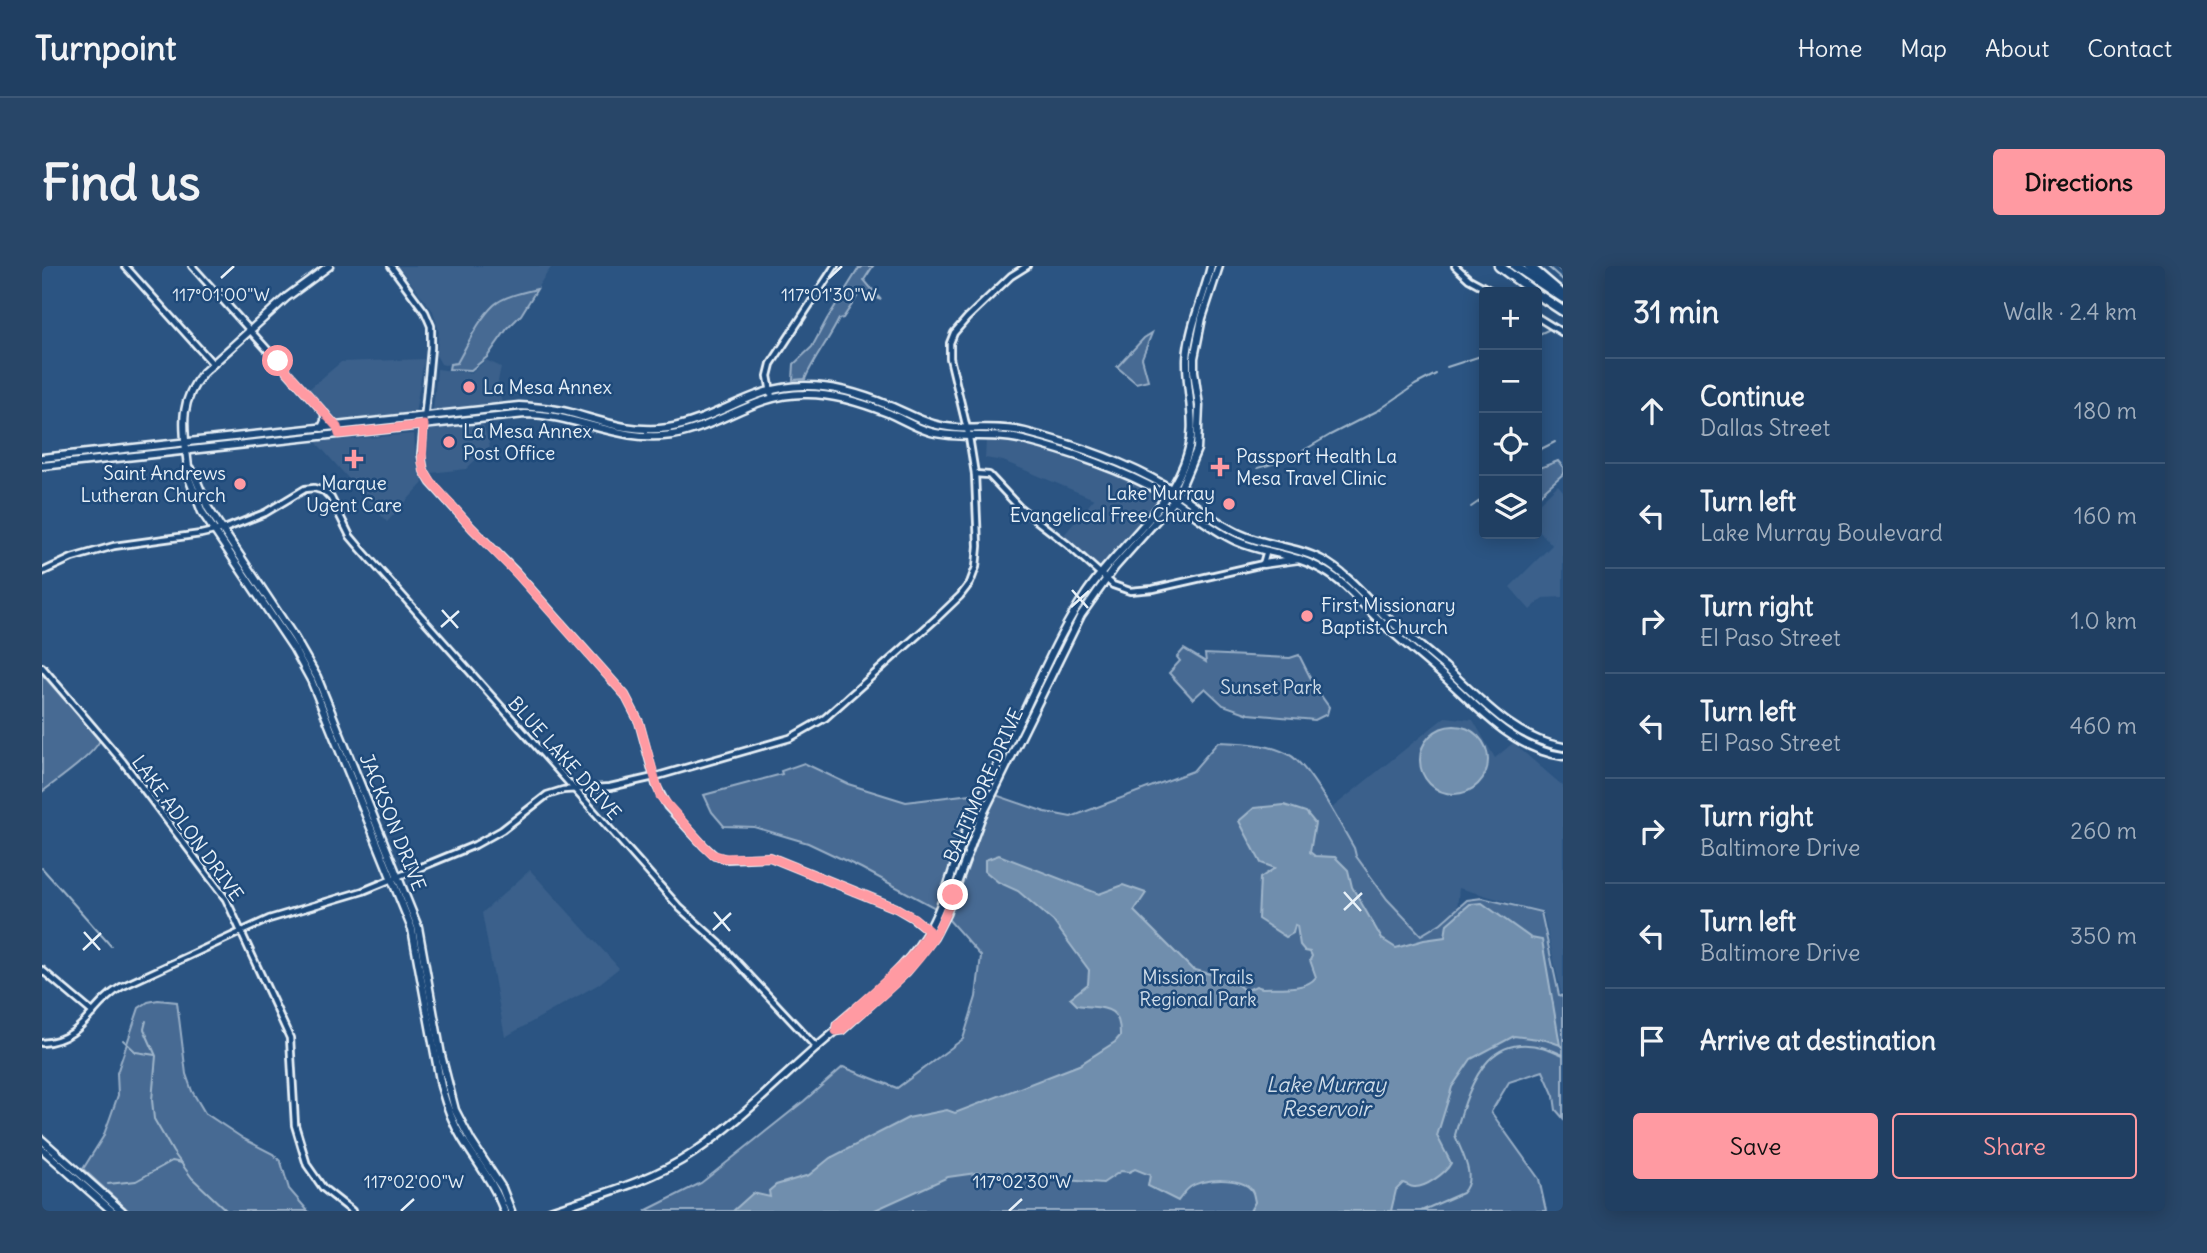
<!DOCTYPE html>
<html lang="en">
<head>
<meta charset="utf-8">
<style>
  :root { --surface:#203f62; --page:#284668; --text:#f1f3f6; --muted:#a2afbe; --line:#3d5877; --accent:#ff9aa2 }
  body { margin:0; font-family:Delius,sans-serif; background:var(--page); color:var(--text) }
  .controls { position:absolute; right:21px; top:21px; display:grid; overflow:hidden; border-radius:7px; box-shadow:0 4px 18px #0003 }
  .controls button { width:63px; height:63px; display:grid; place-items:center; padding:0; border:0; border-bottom:2px solid var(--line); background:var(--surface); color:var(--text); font:35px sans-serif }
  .stop { position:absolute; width:21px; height:21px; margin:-16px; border:5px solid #ff9aa2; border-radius:50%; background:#fff }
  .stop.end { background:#ff9aa2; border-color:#fff; box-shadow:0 2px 7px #0008 }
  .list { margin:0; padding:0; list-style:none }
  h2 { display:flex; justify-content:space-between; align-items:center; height:91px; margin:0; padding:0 28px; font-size:30px }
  h2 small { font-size:23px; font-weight:400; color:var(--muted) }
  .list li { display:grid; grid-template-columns:46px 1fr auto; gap:21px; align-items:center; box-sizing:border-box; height:105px; padding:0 28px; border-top:2px solid var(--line) }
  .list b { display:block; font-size:26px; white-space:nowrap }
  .list p { margin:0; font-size:23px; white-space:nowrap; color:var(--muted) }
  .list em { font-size:23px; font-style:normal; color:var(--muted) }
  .actions { display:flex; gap:14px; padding:21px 28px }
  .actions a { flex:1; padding:16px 0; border:2px solid var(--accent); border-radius:7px; text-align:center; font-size:24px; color:var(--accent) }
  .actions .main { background:var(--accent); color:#111 }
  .icon { flex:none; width:38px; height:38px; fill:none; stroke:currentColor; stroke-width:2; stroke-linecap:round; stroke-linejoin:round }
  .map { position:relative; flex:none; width:1521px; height:945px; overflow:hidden; border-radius:7px }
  header { display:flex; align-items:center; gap:42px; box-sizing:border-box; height:98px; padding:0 35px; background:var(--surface); border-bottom:2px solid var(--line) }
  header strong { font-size:33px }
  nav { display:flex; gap:38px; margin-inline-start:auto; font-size:24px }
  .intro { display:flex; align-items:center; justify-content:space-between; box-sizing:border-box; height:168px; padding:0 42px }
  h1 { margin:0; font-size:49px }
  .button { padding:18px 32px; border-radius:7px; background:var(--accent); color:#111; font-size:24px; font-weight:700 }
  main { display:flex; gap:42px; padding:0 42px }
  aside { flex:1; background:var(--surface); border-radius:7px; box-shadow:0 4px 18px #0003 }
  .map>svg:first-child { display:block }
</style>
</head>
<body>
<header>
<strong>Turnpoint</strong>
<nav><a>Home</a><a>Map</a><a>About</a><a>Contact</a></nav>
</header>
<div class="intro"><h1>Find us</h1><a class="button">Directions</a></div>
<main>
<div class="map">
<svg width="1521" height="945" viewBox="0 0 1521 945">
  <rect width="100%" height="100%" fill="#2b5482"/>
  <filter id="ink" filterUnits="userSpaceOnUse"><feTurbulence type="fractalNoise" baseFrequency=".0143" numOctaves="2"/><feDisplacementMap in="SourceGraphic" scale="14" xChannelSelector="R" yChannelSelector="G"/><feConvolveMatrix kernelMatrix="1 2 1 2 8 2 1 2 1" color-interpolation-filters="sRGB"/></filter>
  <g filter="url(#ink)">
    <g fill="#3a608b">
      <polygon points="356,0 510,0 495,22 476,27 453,38 441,53 414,97 403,99 399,98 394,89 397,66 391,45"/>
      <polygon points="382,93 373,148 298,156 267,123 299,96"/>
      <polygon points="444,94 459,101 456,115 460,139 391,145 395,103 429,107"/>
      <polygon points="440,155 448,180 424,203 389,207 384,198 387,164"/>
      <polygon points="372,168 374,197 381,217 345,256 274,176"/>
      <polygon points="944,174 973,174 1000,182 1056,202 1116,229 1118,235 1058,302 1022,269 1052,233 961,195 943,192"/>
      <polygon points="1516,219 1521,225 1521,331 1501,332 1488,344 1468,321 1510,279 1495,262 1495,239"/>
      <polygon points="1403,451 1431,454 1453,492 1471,477 1521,520 1521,727 1519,727 1501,646 1417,622 1415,644 1396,662 1374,671 1309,592 1290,542"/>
      <polygon points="488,604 577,702 557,718 463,771 440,647"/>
    </g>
    <g fill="#476b93" stroke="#98aec6" stroke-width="2">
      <path d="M821,0H831L822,14L839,34L819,25L801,52L797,53C787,74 772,92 763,113L751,114L752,98L770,81L785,53L817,2H819Z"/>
      <path d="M495,23L479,49L465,63L445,91L429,104L407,103L408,98L415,97C426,78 436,54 452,39C462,30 482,26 495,23Z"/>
      <polygon points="1110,67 1100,92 1106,114 1094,117 1075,101 1102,72"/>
      <polygon points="1516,195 1521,201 1521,208 1495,231 1495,203"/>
      <polygon points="1142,383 1164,396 1163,388 1248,392 1257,389 1273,421 1287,441 1285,448 1273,454 1207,448 1181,439 1163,422 1151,433 1127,407 1138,395 1135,391"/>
      <path d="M0,408L58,474C52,489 14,515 0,526Z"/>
      <path d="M1176,476C1200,477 1225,477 1246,488C1266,497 1299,560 1312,582L1314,590L1345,633L1379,669L1399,657L1425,634L1440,632L1499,646L1517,729L1521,730V852L1514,844L1512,830L1501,805L1467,816L1449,846L1497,913L1504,945H603L659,917L762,835L801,801L855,822L921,773L934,731L939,690L899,645L819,602L766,577L712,561L682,560L670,546L662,529L740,508L739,505L762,497L806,518L864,536L945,526L1003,546L1029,551L1151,505Z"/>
      <polygon points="116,734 135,736 144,808 150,825 163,847 202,873 231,888 239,896 247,923 266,945 87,945 41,903 61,871 68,852 76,829 75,807 97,742 106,736"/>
    </g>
    <g fill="#708ead" stroke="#a0b6cb" stroke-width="2">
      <circle cx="1412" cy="494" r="34"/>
      <path d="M1242,539L1264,546L1273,557L1268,586L1273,590L1293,591L1306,604L1310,621L1340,673L1354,682L1382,674L1403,671L1405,658L1428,638L1440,637L1489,672L1500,674L1518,779L1504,774L1472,770L1429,793L1410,821L1395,870L1409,897C1404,907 1383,922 1372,921C1368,921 1365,918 1361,917L1354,924L1349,945H1208L1213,936C1212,932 1212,928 1210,925C1202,910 1158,912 1147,922C1143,925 1139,931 1136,935L1106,920L1108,909L1093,903L1087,906L1079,905L1061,917L934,907L906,911L831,945H691L711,927L728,931L727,925L734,919L767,909L788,892L866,852L905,844L913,847L1037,799L1073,776L1078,770C1079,737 1059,743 1035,739L1028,732L1046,718L1047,704L1011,655L976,625L956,616L943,605V594L957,589L1057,628L1081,619L1104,627L1092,645L1150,703L1186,713L1195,718L1203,725L1214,720L1220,722C1236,721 1264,725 1274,711L1268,694L1270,690L1268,686L1263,685L1258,679L1255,660L1253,659L1251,667L1244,671L1216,653L1218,612L1233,602L1219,597L1197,555L1212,542Z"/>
    </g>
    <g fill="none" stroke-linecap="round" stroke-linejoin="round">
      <g stroke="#a0b6cb" stroke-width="2">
        <polyline points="1505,0 1521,14"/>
        <polyline points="1495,69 1506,64"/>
        <polyline points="1405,101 1442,89"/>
        <polyline points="1495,185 1513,176"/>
        <polyline points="1216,202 1247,193 1288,169 1337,144 1373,119 1394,108"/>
        <polyline points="1429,241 1442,232"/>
        <polyline points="0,602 69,680"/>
        <polyline points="104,755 102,763 114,790 110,834 112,853 131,886 150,912 185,945"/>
        <polyline points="81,774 94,786 113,789"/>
        <polyline points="1518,779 1521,782"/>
        <polyline points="66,918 94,915 130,895 140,897"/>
        <polyline points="935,945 948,945"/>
        <path d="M1379,945L1420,927C1436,912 1419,886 1413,869C1429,811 1450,755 1521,789"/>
      </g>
      <defs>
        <g id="minor">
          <polyline points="83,0 171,98"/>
          <polyline points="150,0 295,161 297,168"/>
          <polyline points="349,0 383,46 389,60 389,82 379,188 382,205 389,217 430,262 473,305 583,429 597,456 614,519 625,540 662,580 673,590 685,593 728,591 854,642 871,652 886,664"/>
          <polyline points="1413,0 1427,13 1451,26"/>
          <polyline points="1520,0 1521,1"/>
          <polyline points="1495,51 1521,67"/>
          <polyline points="730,132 726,110 729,98 793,0"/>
          <polyline points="933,208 947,209 977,241 1025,278 1071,319 1088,325 1111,323 1221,298 1225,284"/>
          <polyline points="0,306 30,292 72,280 159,268 185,262 223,247 263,223 272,222 282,225 289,232 308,270 319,283 638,642 679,679 774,781"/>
          <polyline points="0,401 81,496 184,633 248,772 253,859 265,899 281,922 310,945"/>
          <polyline points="0,704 51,747"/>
          <path d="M0,777C42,774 47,740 79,721L227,653L321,625L433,579L460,564L505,529L521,524L568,521L612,511L748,472L783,452L895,352L918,330L928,317L934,301L936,280L933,208L927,171L908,92V77L912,67L925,52L969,10L985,0"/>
        </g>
        <g id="major">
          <path d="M287,0L245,31L161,107C135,138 142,164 146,201L145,207L160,246L252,383L269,414L370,663L399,820C404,838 410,856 420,872C435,897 453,918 462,945"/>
          <polyline points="280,162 283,155 283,148"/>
          <path d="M0,192L477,140C495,141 512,142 529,147C562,156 590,167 626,162C675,154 712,119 764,120C792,120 822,129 848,140C863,146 876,154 891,158C921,167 953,158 983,166C1030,178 1083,196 1124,220C1150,235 1171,256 1198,268C1224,280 1254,280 1280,294C1305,308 1321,328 1341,348C1361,366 1382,383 1403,401C1438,433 1472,473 1521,481"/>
          <path d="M0,200L483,148C534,148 577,177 630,169C677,161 712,128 762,128C790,127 821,137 846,147C860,153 874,162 889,166C920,174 952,166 981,174C1025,185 1081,204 1121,227C1146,242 1167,263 1194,275C1223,288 1252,287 1281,304C1304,317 1319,337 1337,354C1357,373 1378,389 1398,407C1435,440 1470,483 1521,490"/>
          <polyline points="146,201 151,206 166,242 252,371 275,411 376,661 399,789 413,844 429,875 460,922 469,945"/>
          <polyline points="1221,298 1258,293"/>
          <path d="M794,765L795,759C825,733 861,706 882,672C906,635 913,588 931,548C950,509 970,472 988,433C1005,398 1021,361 1043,329C1073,283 1121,250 1142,198C1158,158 1144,132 1145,93C1147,60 1162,31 1169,0"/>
          <polyline points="0,874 80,945"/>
          <polyline points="0,883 70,945"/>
          <path d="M508,945C556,929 608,916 651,887C703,852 746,804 794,765L800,764L864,706L892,671L904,648L939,552L1039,349L1073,301L1128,239L1136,228L1155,183L1157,140L1152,105V92L1160,52L1177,0"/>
        </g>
        <g id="highway">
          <polyline points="1457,0 1492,26"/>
          <polyline points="1473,0 1521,32"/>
          <polyline points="1487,0 1521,29"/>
          <polyline points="1495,28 1521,45"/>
        </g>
      </defs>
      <use href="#minor" stroke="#e8f1f8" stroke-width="10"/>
      <use href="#major" stroke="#e8f1f8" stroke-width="11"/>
      <use href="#highway" stroke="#e8f1f8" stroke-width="13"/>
      <use href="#minor" stroke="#1f4a7a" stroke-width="4.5"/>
      <use href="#major" stroke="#1f4a7a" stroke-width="6"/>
      <use href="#highway" stroke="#1f4a7a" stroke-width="8"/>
    </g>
  </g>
  <g fill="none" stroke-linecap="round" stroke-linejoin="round" filter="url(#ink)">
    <path stroke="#ff9aa2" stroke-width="9" d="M236,95L295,161L297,168L382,159L380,195L382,205L389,216L430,262L476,309L583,429L597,456L618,530L662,580L670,588L682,592L728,591L854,642L872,652L887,665L874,685L859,701L795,759L794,765L800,764L803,761C834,734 869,708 891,673C899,659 905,644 911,629"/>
  </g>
  <path fill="none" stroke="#e8f1f8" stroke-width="2.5" d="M179,12L192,0M787,12L800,0M1030,324L1046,342M1029,341L1047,325M400,344L416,362M399,361L417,345M1302,626L1319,645M1302,644L1320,627M672,646L688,665M671,664L689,647M42,666L58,684M41,684L59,667M359,945L372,933M967,945L980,933"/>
  <g fill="#ff9aa2" stroke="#1f4a7a" stroke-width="2.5">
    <circle cx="427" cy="121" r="7"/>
    <circle cx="407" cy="176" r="7"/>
    <path d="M308.5 182.5h7v7h7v7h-7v7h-7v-7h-7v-7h7z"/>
    <path d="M1174.5 190.5h7v7h7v7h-7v7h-7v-7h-7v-7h7z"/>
    <circle cx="198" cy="218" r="7"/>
    <circle cx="1187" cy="238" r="7"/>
    <circle cx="1265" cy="350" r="7"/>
  </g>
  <g text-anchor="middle" stroke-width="5" stroke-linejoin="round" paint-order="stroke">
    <g font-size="19" fill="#e8f1f8" stroke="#1f4a7a" text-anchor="start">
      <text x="441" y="128">La Mesa Annex</text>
      <text x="421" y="172">La Mesa Annex<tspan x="421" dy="22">Post Office</tspan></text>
      <text x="1194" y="197">Passport Health La<tspan x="1194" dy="22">Mesa Travel Clinic</tspan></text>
      <text x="184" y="214" text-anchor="end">Saint Andrews<tspan x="184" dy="22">Lutheran Church</tspan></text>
      <text x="312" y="224" text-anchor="middle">Marque<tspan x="312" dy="22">Ugent Care</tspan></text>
      <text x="1173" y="234" text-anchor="end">Lake Murray<tspan x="1173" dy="22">Evangelical Free Church</tspan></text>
      <text x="1279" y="346">First Missionary<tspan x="1279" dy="22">Baptist Church</tspan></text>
    </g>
    <g font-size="19" fill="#d0dde9" stroke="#1f4a7a">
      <text x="1229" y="428">Sunset Park</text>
      <text x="1156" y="718">Mission Trails<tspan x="1156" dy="22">Regional Park</tspan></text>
    </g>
    <g font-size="19" fill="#e8f1f8" stroke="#1f4a7a">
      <text transform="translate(523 492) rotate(48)" y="7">BLUE LAKE DRIVE</text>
      <text transform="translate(941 519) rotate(-66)" y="7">BALTIMORE DRIVE</text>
      <text transform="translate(351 556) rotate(68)" y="7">JACKSON DRIVE</text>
      <text transform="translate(146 562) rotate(54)" y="7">LAKE ADLON DRIVE</text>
    </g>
    <g font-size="21" font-style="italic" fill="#d0dde9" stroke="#1f4a7a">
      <text x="1284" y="826">Lake Murray<tspan x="1284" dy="24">Reservoir</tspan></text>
    </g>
  </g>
  <g font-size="18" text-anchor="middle" fill="#e8f1f8" stroke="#1f4a7a" stroke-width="5" stroke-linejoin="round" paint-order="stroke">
    <text x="179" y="35">117°01'00"W</text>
    <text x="787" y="35">117°01'30"W</text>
    <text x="372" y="922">117°02'00"W</text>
    <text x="980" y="922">117°02'30"W</text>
  </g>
</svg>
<div class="controls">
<button>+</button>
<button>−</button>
<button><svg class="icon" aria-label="locate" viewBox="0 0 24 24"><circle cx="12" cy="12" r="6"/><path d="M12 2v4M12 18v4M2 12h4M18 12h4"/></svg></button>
<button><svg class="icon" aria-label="layers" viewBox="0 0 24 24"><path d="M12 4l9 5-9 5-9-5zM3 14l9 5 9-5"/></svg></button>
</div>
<div class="stop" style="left:236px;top:95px"></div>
<div class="stop end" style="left:911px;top:629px"></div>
</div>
<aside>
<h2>31 min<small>Walk · 2.4 km</small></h2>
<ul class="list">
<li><svg class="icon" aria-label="ahead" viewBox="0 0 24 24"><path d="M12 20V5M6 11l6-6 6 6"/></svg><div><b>Continue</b><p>Dallas Street</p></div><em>180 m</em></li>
<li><svg class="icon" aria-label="left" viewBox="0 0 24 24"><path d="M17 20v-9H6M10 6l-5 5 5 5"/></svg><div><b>Turn left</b><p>Lake Murray Boulevard</p></div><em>160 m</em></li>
<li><svg class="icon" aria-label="right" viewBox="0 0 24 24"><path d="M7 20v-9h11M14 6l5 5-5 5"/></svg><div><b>Turn right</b><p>El Paso Street</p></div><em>1.0 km</em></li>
<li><svg class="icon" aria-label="left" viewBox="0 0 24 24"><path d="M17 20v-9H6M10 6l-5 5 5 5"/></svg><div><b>Turn left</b><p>El Paso Street</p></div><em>460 m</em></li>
<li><svg class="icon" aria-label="right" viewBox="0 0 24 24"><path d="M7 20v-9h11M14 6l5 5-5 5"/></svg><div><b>Turn right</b><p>Baltimore Drive</p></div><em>260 m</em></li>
<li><svg class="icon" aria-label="left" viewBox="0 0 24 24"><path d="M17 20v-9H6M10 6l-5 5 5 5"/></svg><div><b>Turn left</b><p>Baltimore Drive</p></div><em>350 m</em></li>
<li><svg class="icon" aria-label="arrive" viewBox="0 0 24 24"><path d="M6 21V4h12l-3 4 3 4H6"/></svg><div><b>Arrive at destination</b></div></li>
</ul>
<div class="actions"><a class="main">Save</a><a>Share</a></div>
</aside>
</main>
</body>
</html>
